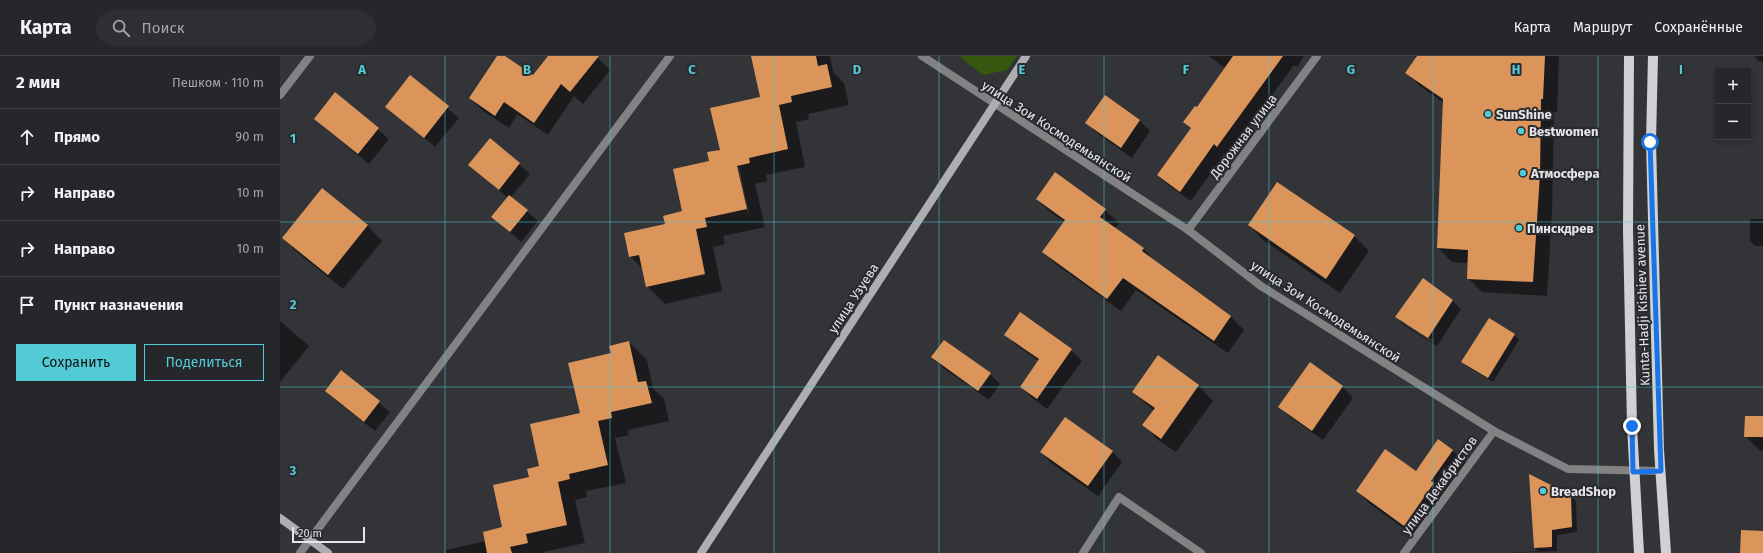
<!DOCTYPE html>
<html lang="ru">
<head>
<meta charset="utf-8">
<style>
  :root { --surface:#26272a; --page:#2e2f32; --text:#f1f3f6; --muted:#a4a5a8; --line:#424447; --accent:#52cbd7 }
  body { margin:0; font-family:"Fira Sans",sans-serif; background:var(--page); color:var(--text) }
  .controls { position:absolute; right:12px; top:12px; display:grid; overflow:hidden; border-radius:0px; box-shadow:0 2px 6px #0003 }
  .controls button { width:36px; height:36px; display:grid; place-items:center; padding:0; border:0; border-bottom:1px solid var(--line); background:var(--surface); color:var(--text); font:20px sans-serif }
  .scale { position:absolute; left:12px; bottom:10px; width:73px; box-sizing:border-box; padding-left:4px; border:2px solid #e5e6e8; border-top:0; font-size:11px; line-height:14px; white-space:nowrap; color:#e5e6e8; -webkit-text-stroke:3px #292a2e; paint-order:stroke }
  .stop { position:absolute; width:12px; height:12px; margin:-9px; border:3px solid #1a73e8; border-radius:50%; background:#fff }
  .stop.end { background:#1a73e8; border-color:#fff; box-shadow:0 1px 4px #0008 }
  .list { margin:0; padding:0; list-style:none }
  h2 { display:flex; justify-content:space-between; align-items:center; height:52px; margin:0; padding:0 16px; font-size:17px }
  h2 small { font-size:13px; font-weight:400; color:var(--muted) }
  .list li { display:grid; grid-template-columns:26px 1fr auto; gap:12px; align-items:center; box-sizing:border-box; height:56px; padding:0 16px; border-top:1px solid var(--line) }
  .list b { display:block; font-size:15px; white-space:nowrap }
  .list em { font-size:13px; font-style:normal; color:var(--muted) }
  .actions { display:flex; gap:8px; padding:12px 16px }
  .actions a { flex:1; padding:9px 0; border:1px solid var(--accent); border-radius:0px; text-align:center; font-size:14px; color:var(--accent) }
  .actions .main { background:var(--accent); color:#111 }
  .icon { flex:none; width:22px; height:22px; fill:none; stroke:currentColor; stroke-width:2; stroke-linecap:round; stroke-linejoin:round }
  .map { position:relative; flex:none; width:1483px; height:497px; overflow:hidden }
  header { display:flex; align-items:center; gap:24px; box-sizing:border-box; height:56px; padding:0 20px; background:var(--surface); border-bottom:1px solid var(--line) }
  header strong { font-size:19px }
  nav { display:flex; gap:22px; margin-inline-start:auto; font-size:14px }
  .search { width:280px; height:36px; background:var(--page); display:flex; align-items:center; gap:10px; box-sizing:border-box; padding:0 14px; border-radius:22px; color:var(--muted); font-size:15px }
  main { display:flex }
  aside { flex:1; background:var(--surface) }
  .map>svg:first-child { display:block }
</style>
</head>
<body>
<header>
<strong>Карта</strong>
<div class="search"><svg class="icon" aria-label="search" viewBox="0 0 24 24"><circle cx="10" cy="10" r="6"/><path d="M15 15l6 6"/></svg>Поиск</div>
<nav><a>Карта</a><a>Маршрут</a><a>Сохранённые</a></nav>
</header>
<main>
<aside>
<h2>2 мин<small>Пешком · 110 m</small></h2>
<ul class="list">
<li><svg class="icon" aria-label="ahead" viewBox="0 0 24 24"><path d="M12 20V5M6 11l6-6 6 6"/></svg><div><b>Прямо</b></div><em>90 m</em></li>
<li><svg class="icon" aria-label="right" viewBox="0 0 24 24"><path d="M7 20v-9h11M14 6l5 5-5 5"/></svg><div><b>Направо</b></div><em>10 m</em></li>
<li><svg class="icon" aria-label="right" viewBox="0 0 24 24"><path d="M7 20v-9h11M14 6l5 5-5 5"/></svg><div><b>Направо</b></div><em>10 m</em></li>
<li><svg class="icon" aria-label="arrive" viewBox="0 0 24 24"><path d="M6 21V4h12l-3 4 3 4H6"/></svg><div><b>Пункт назначения</b></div></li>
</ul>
<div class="actions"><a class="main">Сохранить</a><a>Поделиться</a></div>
</aside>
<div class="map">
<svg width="1483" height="497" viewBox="0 0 1483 497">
  <rect width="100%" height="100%" fill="#333438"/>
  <polygon fill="#36570e" points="682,0 737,0 727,14 703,19 681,2"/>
  <g fill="#0007" fill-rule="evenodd">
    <polygon points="218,0 223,0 253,20 269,0 316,0 330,14 303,48 294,40 268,79 237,58 229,72 203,55 190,42"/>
    <path d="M472,0H550L553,16L564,27L569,49L528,58L529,63L516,66L525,111L486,119L487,125L475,128L485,171L443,180L445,188L433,191L442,235L385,248L367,230L363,213L350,200L403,156L430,106L481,42ZM457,111H459L469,158H468Z"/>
    <polygon points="929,0 1024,0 1017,11 1014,9 948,100 944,98 911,145 888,129 878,119 911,73 904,66 917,52 945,12"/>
    <polygon points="1134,0 1279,0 1277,56 1274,56 1272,157 1267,240 1202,236 1188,222 1189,207 1172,206 1158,192 1164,47 1140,30 1127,17 1137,2"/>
    <polygon points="1474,0 1483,0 1483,6 1479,5"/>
    <polygon points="130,21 179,62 155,91 107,50"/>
    <polygon points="55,37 109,83 89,108 46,73 35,63"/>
    <polygon points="826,41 860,65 870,75 852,102 817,77 807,67"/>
    <polygon points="210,84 250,118 231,141 258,165 241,186 213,161 228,142 189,109"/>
    <polygon points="42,134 88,170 102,185 63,233 18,197 3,182"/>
    <polygon points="757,143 825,154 839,167 835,172 863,192 876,206 951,261 964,274 948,297 856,234 841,255 777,209 763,196 785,166 770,156"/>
    <polygon points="1470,163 1483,163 1483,190 1475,190 1470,185"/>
    <polygon points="969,169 1074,180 1089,195 1060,237 983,184"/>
    <path d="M1172,244L1181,253L1157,290L1125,270L1116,261ZM1125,266L1153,284L1152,286L1125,269Z"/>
    <polygon points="740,258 791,294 802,305 767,353 751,341 741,331 759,305 736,289 726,278"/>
    <polygon points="0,265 29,290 0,326"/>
    <polygon points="1234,279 1239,284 1213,326 1188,311 1183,306"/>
    <polygon points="349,286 367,304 373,332 384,343 389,365 348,374 349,379 335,382 346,427 306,435 307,441 295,444 305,487 263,496 263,497 166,497 166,494 206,485 223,472 250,422 301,358 332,298"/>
    <polygon points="653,301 710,318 720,328 709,344 663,312"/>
    <polygon points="878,301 919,330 933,345 896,396 878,384 864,369 874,355 853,336"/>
    <polygon points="1030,308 1063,331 1073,342 1043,384 1010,361 1000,351"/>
    <polygon points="62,315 110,356 95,375 56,345 46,335"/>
    <polygon points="1483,361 1483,395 1480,395 1465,380"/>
    <polygon points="832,395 842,406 818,440 771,407 761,396"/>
    <polygon points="1173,395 1186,407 1137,482 1090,448 1077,435 1136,416"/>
    <polygon points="1291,440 1296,445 1297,476 1277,479 1277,495 1228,497 1258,495 1254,491"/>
  </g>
  <g fill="#db955a">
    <polygon points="217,0 225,0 253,19 268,0 319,0 290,36 281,28 254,67 224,46 215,60 189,42"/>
    <polygon points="471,0 536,0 538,10 547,8 552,31 511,40 512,46 499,49 508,93 469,102 470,107 457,110 467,153 425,162 427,171 416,173 425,218 366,231 359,199 349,201 344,177 385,168 383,160 402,155 393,113 429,105 427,96 440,94 430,52 480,41"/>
    <polygon points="953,0 1003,0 937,91 934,88 900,136 877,119 911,72 903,66 915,50 917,51"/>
    <polygon points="1137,0 1265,0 1263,43 1261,43 1260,118 1253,226 1187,223 1188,194 1157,192 1163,43 1125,17"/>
    <polygon points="130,19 169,50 144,82 105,51"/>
    <polygon points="55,36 99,72 78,98 34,63"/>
    <polygon points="825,39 860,64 841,92 805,67"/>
    <polygon points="210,82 240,107 219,134 188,109"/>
    <polygon points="775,116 826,153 820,161 864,192 862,195 951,260 934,285 843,222 827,243 762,196 785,164 756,143"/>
    <polygon points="997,126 1075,179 1046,223 968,169"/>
    <polygon points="42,132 88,169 48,219 2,182"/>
    <polygon points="229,139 248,154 230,176 211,161"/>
    <polygon points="1143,222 1173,244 1148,282 1115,261"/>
    <polygon points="740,256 792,293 757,343 740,331 759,303 724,279"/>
    <polygon points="1209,262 1235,278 1208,322 1181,306"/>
    <polygon points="664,284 711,317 698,335 651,301"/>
    <polygon points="349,285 358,326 366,325 372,347 331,356 332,362 318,365 328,409 289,418 290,423 278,426 287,469 246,478 248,487 230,491 232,497 207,497 203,476 222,471 213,429 249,421 247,413 259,410 250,368 300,357 288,307 331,297 329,290"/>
    <polygon points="878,299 919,329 881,383 862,369 875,352 852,336"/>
    <polygon points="1030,306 1063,330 1032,375 998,351"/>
    <polygon points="61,314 100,345 84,366 45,335"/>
    <polygon points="1465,360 1483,360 1483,381 1464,381"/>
    <polygon points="785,361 833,395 808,430 760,396"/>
    <polygon points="1158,383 1173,394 1151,425 1154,427 1124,470 1076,435 1105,393 1136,415"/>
    <polygon points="1249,418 1291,439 1292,471 1272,474 1272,491 1254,492"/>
    <polygon points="1461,474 1483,475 1483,497 1460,497"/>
  </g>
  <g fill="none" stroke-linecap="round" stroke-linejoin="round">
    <g stroke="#828284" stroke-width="8">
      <polyline points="642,0 908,174 981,230 1214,375 1288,413 1381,415"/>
      <polyline points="0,39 30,0"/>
      <polyline points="908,174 1037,0"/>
      <polyline points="20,497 390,0"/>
      <polyline points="803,497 839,441 921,497"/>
      <polyline points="1124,497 1214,375"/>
    </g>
    <g stroke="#aeaeb2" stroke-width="8">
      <polyline points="0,462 48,497"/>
      <polyline points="421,497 746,0"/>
    </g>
    <g stroke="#d0d0d5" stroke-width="10">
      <polyline points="1349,0 1348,174 1352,370 1359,497"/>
      <polyline points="1373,0 1371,86 1379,394 1386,497"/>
    </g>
  </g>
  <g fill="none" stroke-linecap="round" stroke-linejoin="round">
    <polyline stroke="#1a73e8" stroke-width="5" points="1352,370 1353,416 1381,415 1370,86"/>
  </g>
  <path fill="none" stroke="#52cbd7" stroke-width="1" stroke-opacity="0.55" d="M165,0V497M330,0V497M494,0V497M659,0V497M824,0V497M989,0V497M1153,0V497M1318,0V497M0,166H1483M0,331H1483"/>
  <g fill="#52cbd7" stroke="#292a2e" stroke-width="1.5">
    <circle cx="1208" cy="58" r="4"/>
    <circle cx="1241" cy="75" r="4"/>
    <circle cx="1243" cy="117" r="4"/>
    <circle cx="1239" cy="172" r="4"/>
    <circle cx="1263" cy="435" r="4"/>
  </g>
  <g text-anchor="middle" stroke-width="4" stroke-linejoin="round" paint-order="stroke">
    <g font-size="13" font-weight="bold" fill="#e5e6e8" stroke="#292a2e" text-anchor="start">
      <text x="1216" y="63">SunShine</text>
      <text x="1249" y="80">Bestwomen</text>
      <text x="1251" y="122">Атмосфера</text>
      <text x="1247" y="177">Пинскдрев</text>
      <text x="1271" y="440">BreadShop</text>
    </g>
    <g font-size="13" fill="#e5e6e8" stroke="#292a2e">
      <text transform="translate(777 75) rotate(33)" y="5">улица Зои Космодемьянской</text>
      <text transform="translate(963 80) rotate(-53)" y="5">Дорожная улица</text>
      <text transform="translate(573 242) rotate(-57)" y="5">улица Узуева</text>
      <text transform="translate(1362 249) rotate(-92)" y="5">Kunta-Hadji Kishiev avenue</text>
      <text transform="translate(1046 255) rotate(33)" y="5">улица Зои Космодемьянской</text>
      <text transform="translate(1159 429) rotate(-54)" y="5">улица Декабристов</text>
    </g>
  </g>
  <g font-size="13" text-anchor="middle" font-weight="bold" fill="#52cbd7" stroke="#292a2e" stroke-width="4" stroke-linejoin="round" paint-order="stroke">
    <text x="82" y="18">A</text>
    <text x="247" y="18">B</text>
    <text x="412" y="18">C</text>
    <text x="577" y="18">D</text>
    <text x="742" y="18">E</text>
    <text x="906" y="18">F</text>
    <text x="1071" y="18">G</text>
    <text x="1236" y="18">H</text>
    <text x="1401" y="18">I</text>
    <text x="13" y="87">1</text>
    <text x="13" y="253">2</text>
    <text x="13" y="419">3</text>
  </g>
</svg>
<div class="controls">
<button>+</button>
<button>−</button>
</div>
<div class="scale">20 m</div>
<div class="stop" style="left:1370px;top:86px"></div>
<div class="stop end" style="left:1352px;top:370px"></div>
</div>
</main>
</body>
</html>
